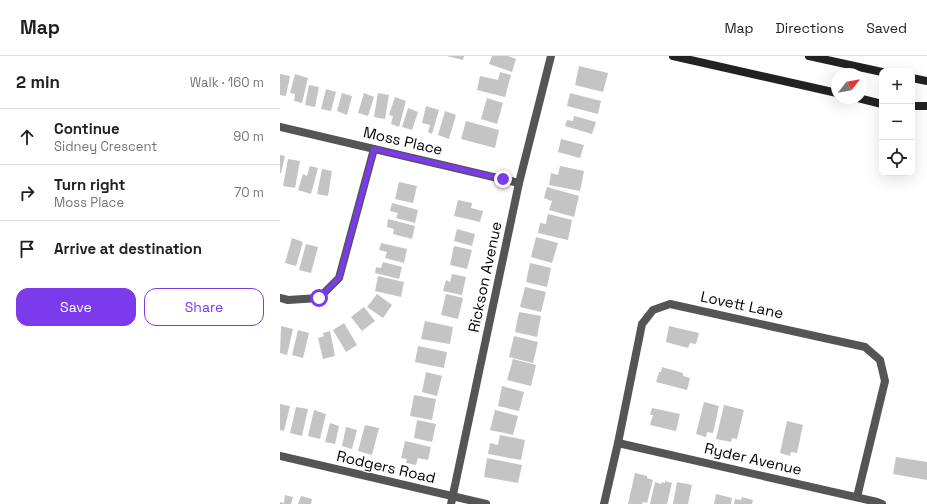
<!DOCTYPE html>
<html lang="en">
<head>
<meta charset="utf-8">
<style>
  :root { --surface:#fff; --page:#f2f2f2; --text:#202124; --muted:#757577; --line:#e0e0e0; --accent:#7c3aed }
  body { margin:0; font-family:"Space Grotesk",sans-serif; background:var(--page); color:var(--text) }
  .controls { position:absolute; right:12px; top:12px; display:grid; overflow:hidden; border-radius:8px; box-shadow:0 4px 16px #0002 }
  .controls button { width:36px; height:36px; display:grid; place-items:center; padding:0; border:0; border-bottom:1px solid var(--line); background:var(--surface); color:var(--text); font:20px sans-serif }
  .compass { position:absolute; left:551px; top:12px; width:36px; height:36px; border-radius:50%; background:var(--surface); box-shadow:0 4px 16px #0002; rotate:59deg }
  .stop { position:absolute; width:12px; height:12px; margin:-9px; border:3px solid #7c3aed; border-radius:50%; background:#fff }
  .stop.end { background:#7c3aed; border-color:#fff; box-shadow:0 1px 4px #0008 }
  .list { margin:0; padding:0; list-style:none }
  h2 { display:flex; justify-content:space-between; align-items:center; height:52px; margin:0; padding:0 16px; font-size:17px }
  h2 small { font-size:13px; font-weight:400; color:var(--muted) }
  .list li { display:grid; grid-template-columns:26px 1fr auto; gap:12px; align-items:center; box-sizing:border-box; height:56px; padding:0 16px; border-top:1px solid var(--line) }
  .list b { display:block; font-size:15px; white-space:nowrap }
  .list p { margin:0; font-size:13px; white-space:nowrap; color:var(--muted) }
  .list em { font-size:13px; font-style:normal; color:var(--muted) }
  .actions { display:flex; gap:8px; padding:12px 16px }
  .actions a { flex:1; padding:9px 0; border:1px solid var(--accent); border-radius:12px; text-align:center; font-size:14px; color:var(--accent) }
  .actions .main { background:var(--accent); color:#fff }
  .icon { flex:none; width:22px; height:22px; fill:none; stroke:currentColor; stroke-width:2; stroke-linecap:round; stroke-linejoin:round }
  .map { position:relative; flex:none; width:647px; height:448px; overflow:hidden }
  header { display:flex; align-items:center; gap:24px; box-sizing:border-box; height:56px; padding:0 20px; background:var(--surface); border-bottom:1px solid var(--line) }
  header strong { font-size:19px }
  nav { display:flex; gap:22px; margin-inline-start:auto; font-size:14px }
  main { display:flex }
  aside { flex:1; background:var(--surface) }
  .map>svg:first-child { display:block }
</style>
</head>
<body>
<header>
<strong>Map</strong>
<nav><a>Map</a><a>Directions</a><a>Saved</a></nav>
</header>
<main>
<aside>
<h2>2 min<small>Walk · 160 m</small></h2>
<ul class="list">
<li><svg class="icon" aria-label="ahead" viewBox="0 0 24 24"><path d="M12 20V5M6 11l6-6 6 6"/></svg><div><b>Continue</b><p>Sidney Crescent</p></div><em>90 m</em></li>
<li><svg class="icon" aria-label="right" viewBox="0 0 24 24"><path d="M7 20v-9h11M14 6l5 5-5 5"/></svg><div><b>Turn right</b><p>Moss Place</p></div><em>70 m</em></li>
<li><svg class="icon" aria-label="arrive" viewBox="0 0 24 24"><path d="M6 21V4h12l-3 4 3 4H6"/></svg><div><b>Arrive at destination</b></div></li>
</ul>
<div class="actions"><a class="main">Save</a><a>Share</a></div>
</aside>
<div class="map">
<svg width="647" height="448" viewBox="0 0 647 448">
  <rect width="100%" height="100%" fill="#fff"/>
  <g fill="#c4c4c4">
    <polygon points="167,0 184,0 183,4"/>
    <polygon points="212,0 228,0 236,3 232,16 209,8"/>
    <polygon points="299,10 328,17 323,36 295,29"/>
    <polygon points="220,16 231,19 225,41 197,34 200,20 218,24"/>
    <polygon points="0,18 10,20 6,40 0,39"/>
    <polygon points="15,18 28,22 22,47 14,45 15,38 10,37"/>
    <polygon points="29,29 39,31 35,51 25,49"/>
    <polygon points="46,33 56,36 51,55 41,53"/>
    <polygon points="62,37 72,40 67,59 57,55"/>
    <polygon points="84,37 94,41 88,60 78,57"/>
    <polygon points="98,37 109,39 105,63 94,61"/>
    <polygon points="290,37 321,45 318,58 287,50"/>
    <polygon points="115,41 126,45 119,71 111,68 113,60 109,59"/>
    <polygon points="207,42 223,47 217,68 201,63"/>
    <polygon points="146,50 159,54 152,78 148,76 150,69 142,67"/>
    <polygon points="128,52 138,56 132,74 122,71"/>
    <polygon points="165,55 176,59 169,83 158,79"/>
    <polygon points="294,60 316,66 312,78 285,70 287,64 293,65"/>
    <polygon points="186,65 219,74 215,92 181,83"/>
    <polygon points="281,83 304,89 300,102 278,96"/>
    <polygon points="0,99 5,100 1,117 0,117"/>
    <polygon points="8,103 20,105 15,132 3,130"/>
    <polygon points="30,110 38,112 31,138 18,134 23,118 27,120"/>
    <polygon points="280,110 304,115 300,135 269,129 271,117 278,119"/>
    <polygon points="42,113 52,115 48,140 37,138"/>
    <polygon points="119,126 137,130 133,147 115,143"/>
    <polygon points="267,131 299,140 294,161 269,154 272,145 264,142"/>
    <polygon points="178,144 192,147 191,152 203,155 200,166 174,160"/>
    <polygon points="112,147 138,154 135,167 116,162 118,157 110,155"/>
    <polygon points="268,158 292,164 288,184 258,177 260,167 266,168"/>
    <polygon points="108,163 135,170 132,183 113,178 114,173 107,171"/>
    <polygon points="177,173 195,178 192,190 174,185"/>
    <polygon points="256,181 278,187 272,207 251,201"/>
    <polygon points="12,182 23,186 16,210 5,207"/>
    <polygon points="101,187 127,193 124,207 105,202 107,196 99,194"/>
    <polygon points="26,188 38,191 31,217 19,214"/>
    <polygon points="174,190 192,194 187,213 170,209"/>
    <polygon points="103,206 122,211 119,223 95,217 96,211 101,212"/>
    <polygon points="250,207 271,212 267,231 246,226"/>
    <polygon points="172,218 186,221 182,239 163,235 166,224 170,226"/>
    <polygon points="98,220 124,226 121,241 95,235"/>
    <polygon points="245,231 266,236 261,256 240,251"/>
    <polygon points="97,238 112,249 103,262 87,251"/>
    <polygon points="166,238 183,242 178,263 161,259"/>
    <polygon points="84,251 95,265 82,275 71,261"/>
    <polygon points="239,256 261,260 257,281 235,276"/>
    <polygon points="145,265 173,271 170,288 141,283"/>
    <polygon points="64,267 77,289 66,296 53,274"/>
    <polygon points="1,270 13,273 7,299 0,297"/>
    <polygon points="389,270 419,277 416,288 410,287 408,292 386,286"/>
    <polygon points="18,274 29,277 23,302 12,299"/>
    <polygon points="50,275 55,300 43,303 38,282 44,280 43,277"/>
    <polygon points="234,280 258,286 253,307 229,301"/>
    <polygon points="138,290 167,296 164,312 135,306"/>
    <polygon points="233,303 256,309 251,330 227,324"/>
    <polygon points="382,311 403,317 403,320 410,322 407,334 376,326 379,316 381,316"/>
    <polygon points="146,316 162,320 157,340 142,336"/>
    <polygon points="222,330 244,336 239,355 218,350"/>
    <polygon points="134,339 156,343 152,364 130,360"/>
    <polygon points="424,346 439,350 433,377 427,376 426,381 416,378"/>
    <polygon points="0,348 10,350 4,375 0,374"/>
    <polygon points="444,349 464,354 457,383 452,382 451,386 436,383"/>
    <polygon points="16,351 28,353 22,380 10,377"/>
    <polygon points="372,352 400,358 396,375 370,369 373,359 370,359"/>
    <polygon points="34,354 46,358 40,383 28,380"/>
    <polygon points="215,354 238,360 233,379 210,374"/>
    <polygon points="137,364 156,368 152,386 134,382"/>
    <polygon points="507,365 523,369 517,397 511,396 510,400 500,397"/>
    <polygon points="50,367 59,370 55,388 45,386"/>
    <polygon points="85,369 99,372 92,399 78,395"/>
    <polygon points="66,371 77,374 72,393 62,390"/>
    <polygon points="220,379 245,384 241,404 208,398 210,387 218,389"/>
    <polygon points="125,385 151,391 148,404 138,402 136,409 126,407 127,403 121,402"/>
    <polygon points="616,401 647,406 647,424 613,418"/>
    <polygon points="207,402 242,409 238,427 204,421"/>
    <polygon points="355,417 367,420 367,422 373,424 367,447 363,446 362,448 348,448"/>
    <polygon points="385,425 392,427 387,448 370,448 375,426 381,428 382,426 385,427"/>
    <polygon points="397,426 412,429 408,448 393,448"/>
    <polygon points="436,438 452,442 451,448 434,448"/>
    <polygon points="5,439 13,441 11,448 0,448 0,446 4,447"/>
    <polygon points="21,440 32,443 31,448 18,448"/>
    <polygon points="462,441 473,444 472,448 454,448 455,443 461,444"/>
  </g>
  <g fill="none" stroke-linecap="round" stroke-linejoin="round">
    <g stroke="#555" stroke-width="8">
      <polyline points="0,71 239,127"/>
      <polyline points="0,242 8,244 39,242 59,222 94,93"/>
      <polyline points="338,387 597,446 602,448"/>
      <polyline points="0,400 206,448"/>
      <polyline points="171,448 239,127 271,0"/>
      <polyline points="324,448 338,387 362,268 373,254 390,248 585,291 600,304 605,325 577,441"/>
    </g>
    <g stroke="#222" stroke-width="8">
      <polyline points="393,0 557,37"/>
      <polyline points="529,0 602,16"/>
      <polyline points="632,22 647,25"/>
      <polyline points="578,42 602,48"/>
      <polyline points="632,50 647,50"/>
    </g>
  </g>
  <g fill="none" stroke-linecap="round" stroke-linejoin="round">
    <polyline stroke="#7c3aed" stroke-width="5" points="39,242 59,222 94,93 223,123"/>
  </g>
  <g text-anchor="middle" stroke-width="3" stroke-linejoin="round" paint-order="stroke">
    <g font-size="15" fill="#000" stroke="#fff">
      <text transform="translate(123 85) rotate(13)" y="5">Moss Place</text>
      <text transform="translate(205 221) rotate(-78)" y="5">Rickson Avenue</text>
      <text transform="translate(462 249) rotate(12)" y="5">Lovett Lane</text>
      <text transform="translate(473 403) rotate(13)" y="5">Ryder Avenue</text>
      <text transform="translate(106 411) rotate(13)" y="5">Rodgers Road</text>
    </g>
  </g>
</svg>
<div class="controls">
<button>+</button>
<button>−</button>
<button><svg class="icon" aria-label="locate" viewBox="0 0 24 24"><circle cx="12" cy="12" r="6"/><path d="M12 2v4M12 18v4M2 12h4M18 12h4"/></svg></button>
</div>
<svg class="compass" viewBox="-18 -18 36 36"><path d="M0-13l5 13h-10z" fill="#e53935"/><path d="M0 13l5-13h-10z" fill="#757577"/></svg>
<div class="stop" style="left:39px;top:242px"></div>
<div class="stop end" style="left:223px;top:123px"></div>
</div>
</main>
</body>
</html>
